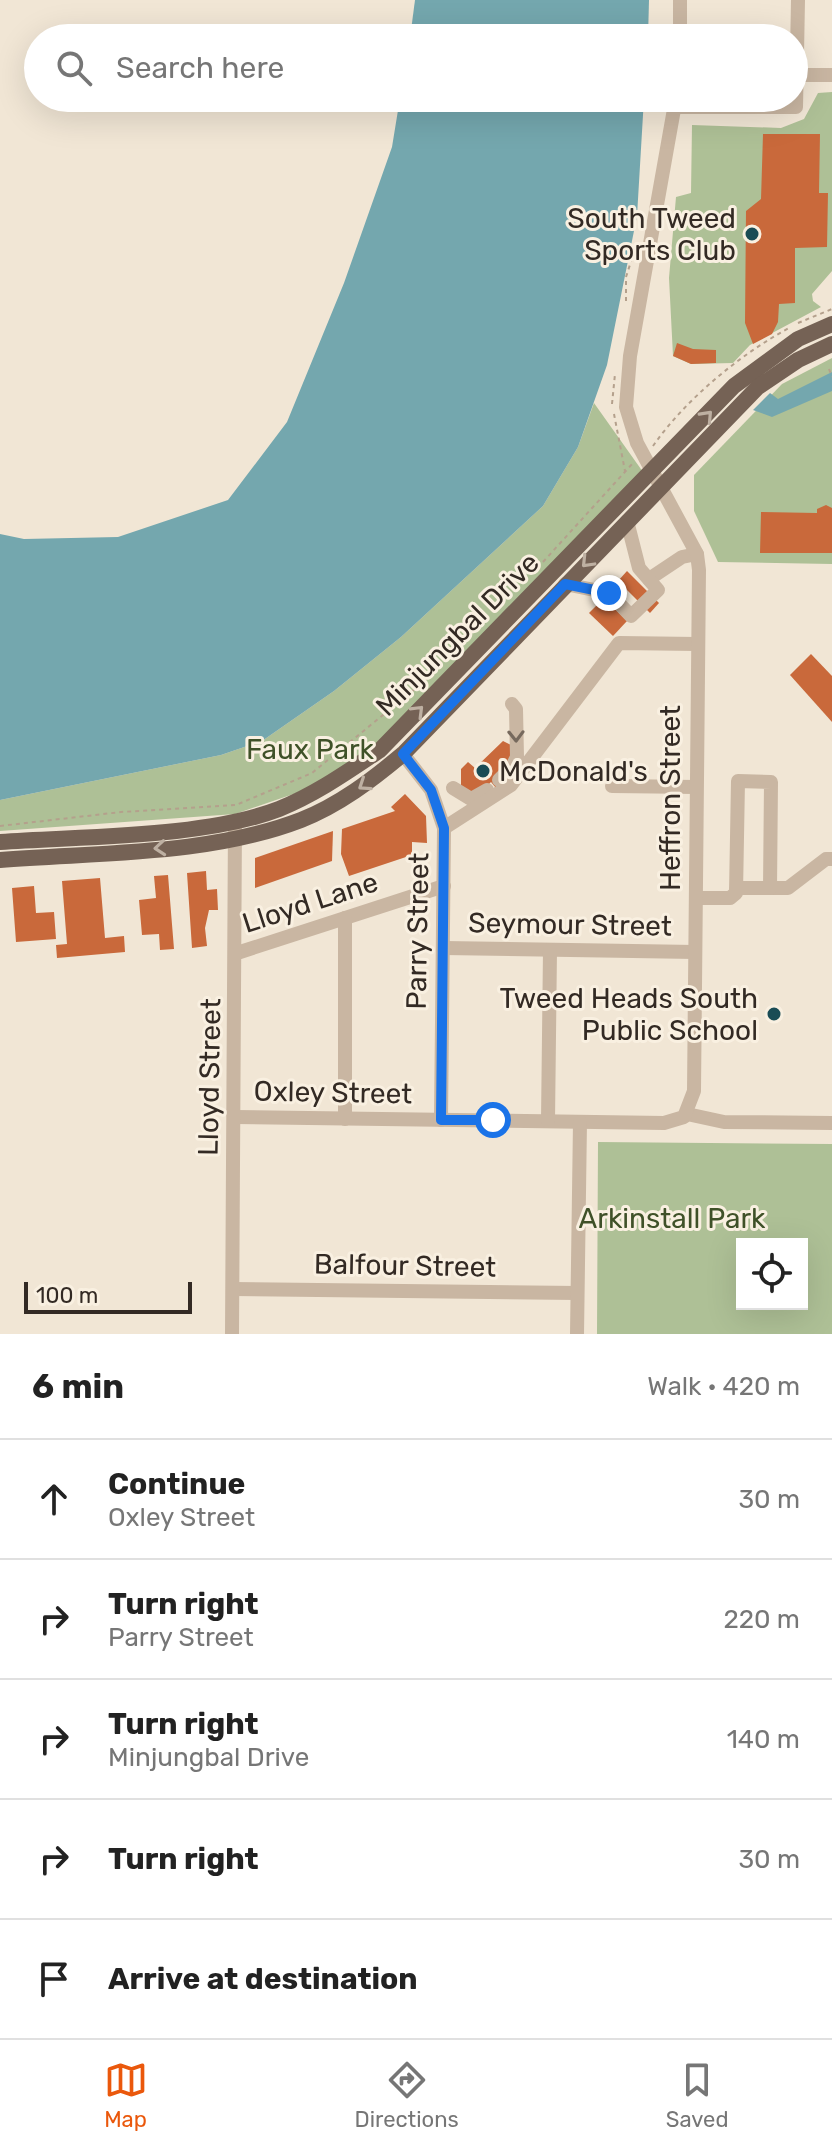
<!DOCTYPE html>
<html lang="en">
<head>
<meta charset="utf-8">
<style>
  :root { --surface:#fff; --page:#f2f2f2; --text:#222; --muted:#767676; --line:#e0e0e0; --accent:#ea580c }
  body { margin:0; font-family:Rubik,sans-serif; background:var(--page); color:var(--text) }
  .controls { position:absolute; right:24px; bottom:24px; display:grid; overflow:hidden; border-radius:0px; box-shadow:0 8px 32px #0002 }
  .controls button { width:72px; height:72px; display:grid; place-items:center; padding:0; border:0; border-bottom:2px solid var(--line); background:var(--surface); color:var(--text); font:40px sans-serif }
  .scale { position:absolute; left:24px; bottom:20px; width:168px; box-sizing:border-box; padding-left:8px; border:4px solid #332a24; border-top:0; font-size:22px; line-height:28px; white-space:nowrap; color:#332a24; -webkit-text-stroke:6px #f9f0e1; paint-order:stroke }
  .stop { position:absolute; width:24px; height:24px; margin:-18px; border:6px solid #1a73e8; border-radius:50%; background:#fff }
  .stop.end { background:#1a73e8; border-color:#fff; box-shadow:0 2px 8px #0008 }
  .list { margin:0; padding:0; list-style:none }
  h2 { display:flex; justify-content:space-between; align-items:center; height:104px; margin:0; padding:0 32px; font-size:34px }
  h2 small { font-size:26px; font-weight:400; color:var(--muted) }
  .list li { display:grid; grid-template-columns:52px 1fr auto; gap:24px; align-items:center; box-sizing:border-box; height:120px; padding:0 32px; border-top:2px solid var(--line) }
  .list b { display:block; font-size:30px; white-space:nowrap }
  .list p { margin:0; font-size:26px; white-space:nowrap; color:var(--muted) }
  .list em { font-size:26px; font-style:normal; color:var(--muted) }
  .icon { flex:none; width:44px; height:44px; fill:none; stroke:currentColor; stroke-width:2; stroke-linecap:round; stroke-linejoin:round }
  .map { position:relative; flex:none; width:832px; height:1334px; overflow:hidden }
  .search { position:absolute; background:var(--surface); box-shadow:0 8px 32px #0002; left:24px; right:24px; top:24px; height:88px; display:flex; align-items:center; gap:20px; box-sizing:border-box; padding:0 28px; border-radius:44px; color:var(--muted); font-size:30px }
  .sheet { height:704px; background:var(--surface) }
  nav { display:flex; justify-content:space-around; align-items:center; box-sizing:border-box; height:112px; border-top:2px solid var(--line); background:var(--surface); font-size:22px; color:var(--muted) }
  nav a { display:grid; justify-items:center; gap:4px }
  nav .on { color:var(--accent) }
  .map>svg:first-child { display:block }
</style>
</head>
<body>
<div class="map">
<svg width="832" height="1334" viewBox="0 0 832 1334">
  <rect width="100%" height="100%" fill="#f1e6d5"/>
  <g fill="#aec096" fill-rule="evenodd">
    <polygon points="832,92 832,271 812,294 813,301 821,307 750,345 733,363 691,364 673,356 669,278 676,197 691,193 692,125 781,128 804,119 818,93"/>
    <polygon points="832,358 832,564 718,562 694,511 694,475 782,384"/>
    <polygon points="594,403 643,472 378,742 317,786 235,814 0,831 0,800 221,755 262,741 334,691 401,637 543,506 578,447"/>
    <path d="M598,1142L832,1144V1334H597ZM802,1244V1304H742V1244Z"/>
  </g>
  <g fill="#74a7ae">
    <polygon points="415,0 649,0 648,38 410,38"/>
    <polygon points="400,98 644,98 637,216 607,365 578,447 543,506 401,637 334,691 262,741 221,755 0,800 0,534 24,539 118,537 228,500 287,422 344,283 392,147"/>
    <polygon points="832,372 832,391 772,417 753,410 770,393 778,399"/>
  </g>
  <g fill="#c9693b">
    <polygon points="763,134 820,134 819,193 828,193 827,247 795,248 795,303 779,304 778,322 772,334 753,344 745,323 746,211 761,199"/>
    <polygon points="677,343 693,349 716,350 716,363 691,364 673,356"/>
    <polygon points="826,505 832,508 832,553 760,553 761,512 817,513 817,509"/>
    <polygon points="627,571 659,603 650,613 618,581"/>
    <polygon points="604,598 627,621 613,636 589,613"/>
    <polygon points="811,654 832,676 832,722 790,675"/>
    <polygon points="503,741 513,746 513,755 501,783 496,788 491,782 478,795 461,791 461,769 468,762 475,768"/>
    <polygon points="405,794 426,816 427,843 412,842 412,855 349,876 341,854 342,829 395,811 391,807"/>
    <polygon points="333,831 332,861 255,888 255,858"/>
    <polygon points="206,871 207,890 217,889 218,910 209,910 205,928 207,946 192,948 187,873"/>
    <polygon points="168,875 174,949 160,950 159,934 142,935 139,900 156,898 154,876"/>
    <polygon points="100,878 105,938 124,936 125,952 57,958 56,945 67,944 62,881"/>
    <polygon points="34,886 36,913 54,912 56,939 16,942 12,888"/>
  </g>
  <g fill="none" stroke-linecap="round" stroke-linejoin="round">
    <g stroke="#b4a08c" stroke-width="2" stroke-dasharray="4 4" stroke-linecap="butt">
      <polyline points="626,301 626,277 635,249"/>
      <polyline points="798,323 832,309"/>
      <polyline points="829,369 832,377"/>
      <polyline points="612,404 615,374"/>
      <polyline points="614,414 625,471"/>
      <path d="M653,446C685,400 739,355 789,328"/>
      <polyline points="543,562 633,463"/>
      <polyline points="0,826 121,812 236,805 312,773 432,675"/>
    </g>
    <g stroke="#c9b6a2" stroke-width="14">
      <polyline points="680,38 680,0"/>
      <polyline points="797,75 832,75"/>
      <polyline points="676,107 796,107 798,0"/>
      <polyline points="649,579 682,557 697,554"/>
      <polyline points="565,584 609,593 631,616 658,590 639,568 627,521"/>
      <polyline points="512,704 516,709 517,757 512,767"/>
      <polyline points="403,754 431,790 444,828 441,1120"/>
      <polyline points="499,780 506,773"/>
      <polyline points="612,786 696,787"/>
      <polyline points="453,788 471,799 487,790"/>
      <polyline points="444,828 511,785 619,643 697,644"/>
      <polyline points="770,888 788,888 826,859 832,859"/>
      <polyline points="696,898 730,898 736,893 738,781 771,782 770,888 736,888"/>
      <polyline points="444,948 695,952"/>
      <polyline points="237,953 444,886"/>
      <polyline points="687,1114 724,1122 832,1123"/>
      <polyline points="235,1117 664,1123 684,1117 694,1091 699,570 697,554 637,443 626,407 630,356 676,98"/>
      <polyline points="345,1119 345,918"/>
      <polyline points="548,1121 550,950"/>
      <polyline points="233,1289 577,1293"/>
      <polyline points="232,1334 235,822"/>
      <polyline points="577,1334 580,1122"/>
    </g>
    <g stroke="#756255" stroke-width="16">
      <path d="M0,842C82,836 204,838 279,809C316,794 347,772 380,750L734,386L798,339L832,324"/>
      <path d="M0,860C99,852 207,856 301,820C339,805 372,780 403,754L758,387L798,360L832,344"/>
    </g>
  </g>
  <defs><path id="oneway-chevron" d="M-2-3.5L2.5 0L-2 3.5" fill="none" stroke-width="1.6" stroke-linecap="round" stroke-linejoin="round" transform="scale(2)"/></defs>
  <g stroke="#beb0a2">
    <use href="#oneway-chevron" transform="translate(707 416) rotate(-47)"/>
    <use href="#oneway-chevron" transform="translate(587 562) rotate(134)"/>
    <use href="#oneway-chevron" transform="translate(418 711) rotate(-45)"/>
    <use href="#oneway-chevron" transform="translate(364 785) rotate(146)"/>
    <use href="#oneway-chevron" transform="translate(160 848) rotate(175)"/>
  </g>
  <use stroke="#76695d" href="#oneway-chevron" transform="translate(516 736) rotate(89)"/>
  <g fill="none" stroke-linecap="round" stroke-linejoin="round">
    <polyline stroke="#1a73e8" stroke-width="10" points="493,1120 441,1120 444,828 431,790 403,754 565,584 609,593"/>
  </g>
  <g fill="#1a4c55" stroke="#f9f0e1" stroke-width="3">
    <circle cx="752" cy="234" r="8"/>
    <circle cx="483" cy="771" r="8"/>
    <circle cx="774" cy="1014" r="8"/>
  </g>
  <g text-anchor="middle" stroke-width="6" stroke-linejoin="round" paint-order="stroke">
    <g font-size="28" fill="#332a24" stroke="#f9f0e1" text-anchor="end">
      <text x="736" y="228">South Tweed<tspan x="736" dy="32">Sports Club</tspan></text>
      <text x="499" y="781" text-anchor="start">McDonald's</text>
      <text x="758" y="1008">Tweed Heads South<tspan x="758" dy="32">Public School</tspan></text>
    </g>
    <g font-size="28" fill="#332a24" stroke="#f9f0e1">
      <text transform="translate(457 634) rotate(-45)" y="10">Minjungbal Drive</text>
      <text transform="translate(670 798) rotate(-90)" y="10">Heffron Street</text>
      <text transform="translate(310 902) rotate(-18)" y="10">Lloyd Lane</text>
      <text transform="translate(570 924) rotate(1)" y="10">Seymour Street</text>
      <text transform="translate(417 931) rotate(-89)" y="10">Parry Street</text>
      <text transform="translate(209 1077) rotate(-89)" y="10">Lloyd Street</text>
      <text transform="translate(333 1092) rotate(1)" y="10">Oxley Street</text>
      <text transform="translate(405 1265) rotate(1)" y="10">Balfour Street</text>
    </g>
    <g font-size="28" fill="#3f5128" stroke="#f9f0e1">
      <text x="310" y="759">Faux Park</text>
      <text x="672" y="1228">Arkinstall Park</text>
    </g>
  </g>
</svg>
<div class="controls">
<button><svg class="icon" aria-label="locate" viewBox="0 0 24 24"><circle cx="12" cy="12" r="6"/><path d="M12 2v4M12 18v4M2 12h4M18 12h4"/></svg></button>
</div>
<div class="scale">100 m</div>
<div class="stop" style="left:493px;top:1120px"></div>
<div class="stop end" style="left:609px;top:593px"></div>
<div class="search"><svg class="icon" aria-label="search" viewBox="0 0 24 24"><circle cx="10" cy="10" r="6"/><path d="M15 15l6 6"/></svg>Search here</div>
</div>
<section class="sheet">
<h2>6 min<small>Walk · 420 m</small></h2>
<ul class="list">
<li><svg class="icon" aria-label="ahead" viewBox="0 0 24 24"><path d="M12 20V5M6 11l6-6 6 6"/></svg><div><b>Continue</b><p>Oxley Street</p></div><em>30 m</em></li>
<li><svg class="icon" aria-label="right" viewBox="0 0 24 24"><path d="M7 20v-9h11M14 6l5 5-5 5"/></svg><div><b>Turn right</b><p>Parry Street</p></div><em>220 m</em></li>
<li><svg class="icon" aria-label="right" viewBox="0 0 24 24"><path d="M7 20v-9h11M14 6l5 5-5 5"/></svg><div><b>Turn right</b><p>Minjungbal Drive</p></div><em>140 m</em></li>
<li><svg class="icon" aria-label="right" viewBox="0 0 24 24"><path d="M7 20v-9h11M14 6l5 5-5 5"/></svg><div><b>Turn right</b></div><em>30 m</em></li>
<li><svg class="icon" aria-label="arrive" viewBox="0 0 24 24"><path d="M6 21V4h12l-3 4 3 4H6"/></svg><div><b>Arrive at destination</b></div></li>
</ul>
</section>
<nav>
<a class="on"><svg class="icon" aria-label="map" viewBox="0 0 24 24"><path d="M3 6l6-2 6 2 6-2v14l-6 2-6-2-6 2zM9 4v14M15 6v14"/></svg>Map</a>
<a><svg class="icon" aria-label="directions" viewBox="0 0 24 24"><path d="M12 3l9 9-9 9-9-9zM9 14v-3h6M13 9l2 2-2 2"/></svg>Directions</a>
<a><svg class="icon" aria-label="saved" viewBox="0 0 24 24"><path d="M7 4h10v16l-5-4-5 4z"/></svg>Saved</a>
</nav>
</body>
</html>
